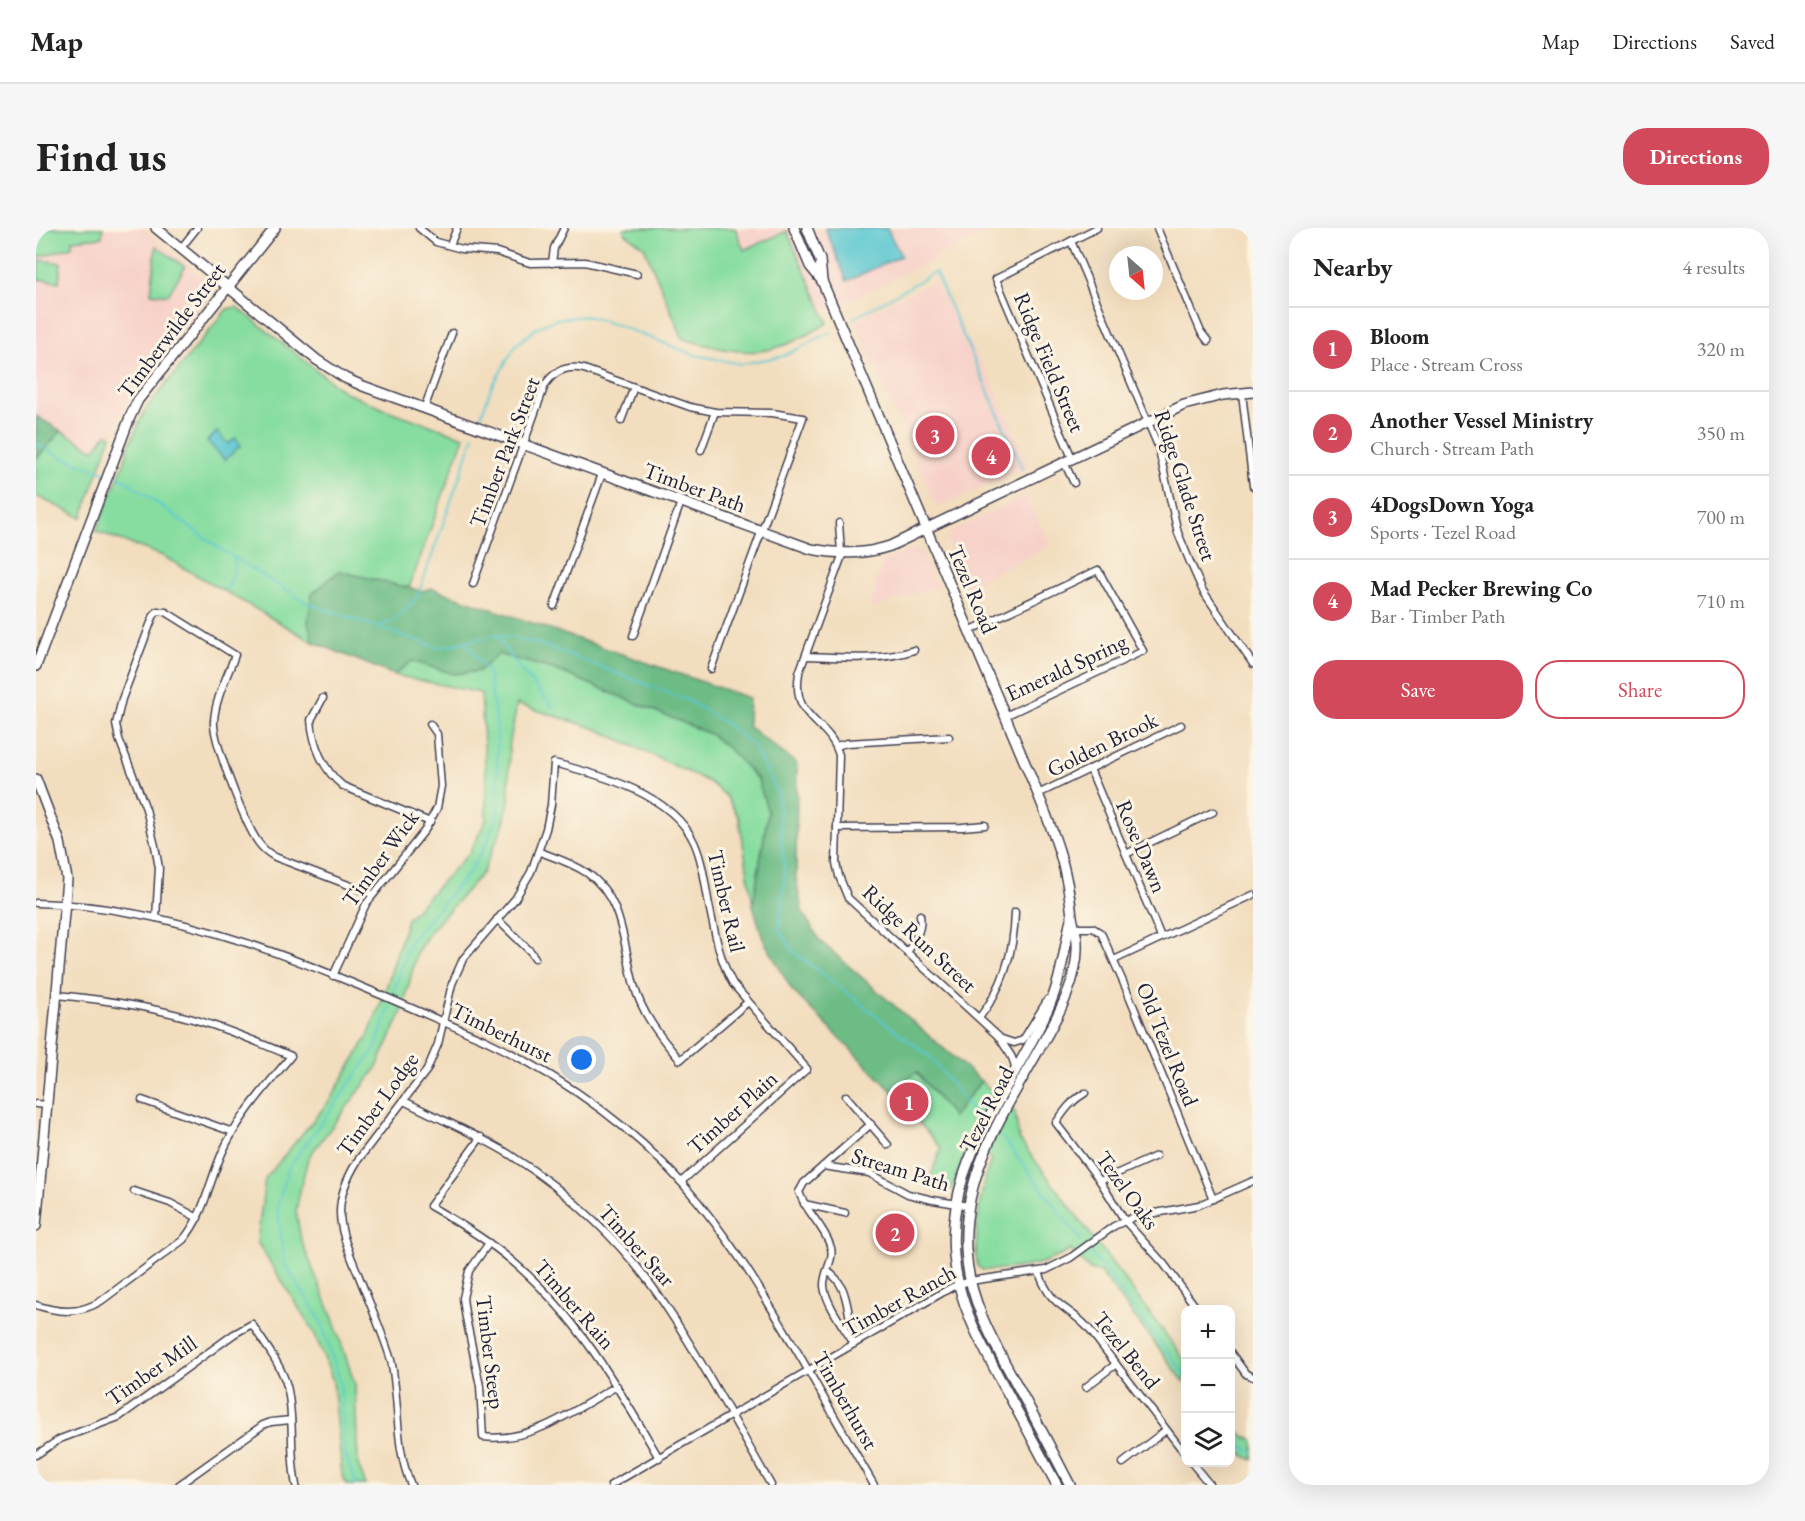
<!DOCTYPE html>
<html lang="en">
<head>
<meta charset="utf-8">
<style>
  :root { --surface:#fff; --page:#f6f6f6; --text:#222; --muted:#767676; --line:#e0e0e0; --accent:#d1495b }
  body { margin:0; font-family:"EB Garamond",serif; background:var(--page); color:var(--text) }
  .controls { position:absolute; right:18px; bottom:18px; display:grid; overflow:hidden; border-radius:12px; box-shadow:0 6px 24px #0002 }
  .controls button { width:54px; height:54px; display:grid; place-items:center; padding:0; border:0; border-bottom:2px solid var(--line); background:var(--surface); color:var(--text); font:30px sans-serif }
  .compass { position:absolute; left:1073px; top:18px; width:54px; height:54px; border-radius:50%; background:var(--surface); box-shadow:0 6px 24px #0002; rotate:153deg }
  .you { position:absolute; left:546px; top:832px; width:21px; height:21px; margin:-15px; border:4px solid #fff; border-radius:50%; background:#1a73e8; box-shadow:0 0 0 9px #1a73e833 }
  .badge { display:grid; place-items:center; width:39px; height:39px; border-radius:50%; background:var(--accent); color:#fff; font-size:20px; font-weight:700 }
  .pin { position:absolute; translate:-50% -50%; border:3px solid #fff; box-shadow:0 2px 6px #0006 }
  .list { margin:0; padding:0; list-style:none }
  h2 { display:flex; justify-content:space-between; align-items:center; height:78px; margin:0; padding:0 24px; font-size:26px }
  h2 small { font-size:20px; font-weight:400; color:var(--muted) }
  .list li { display:grid; grid-template-columns:39px 1fr auto; gap:18px; align-items:center; box-sizing:border-box; height:84px; padding:0 24px; border-top:2px solid var(--line) }
  .list b { display:block; font-size:22px; white-space:nowrap }
  .list p { margin:0; font-size:20px; white-space:nowrap; color:var(--muted) }
  .list em { font-size:20px; font-style:normal; color:var(--muted) }
  .actions { display:flex; gap:12px; padding:18px 24px }
  .actions a { flex:1; padding:14px 0; border:2px solid var(--accent); border-radius:24px; text-align:center; font-size:21px; color:var(--accent) }
  .actions .main { background:var(--accent); color:#fff }
  .icon { flex:none; width:33px; height:33px; fill:none; stroke:currentColor; stroke-width:2; stroke-linecap:round; stroke-linejoin:round }
  .map { position:relative; flex:none; width:1217px; height:1257px; overflow:hidden; border-radius:24px }
  header { display:flex; align-items:center; gap:36px; box-sizing:border-box; height:84px; padding:0 30px; background:var(--surface); border-bottom:2px solid var(--line) }
  header strong { font-size:28px }
  nav { display:flex; gap:33px; margin-inline-start:auto; font-size:21px }
  .intro { display:flex; align-items:center; justify-content:space-between; box-sizing:border-box; height:144px; padding:0 36px }
  h1 { margin:0; font-size:42px }
  .button { padding:15px 27px; border-radius:24px; background:var(--accent); color:#fff; font-size:21px; font-weight:700 }
  main { display:flex; gap:36px; padding:0 36px }
  aside { flex:1; background:var(--surface); border-radius:24px; box-shadow:0 6px 24px #0002 }
  .map>svg:first-child { display:block }
</style>
</head>
<body>
<header>
<strong>Map</strong>
<nav><a>Map</a><a>Directions</a><a>Saved</a></nav>
</header>
<div class="intro"><h1>Find us</h1><a class="button">Directions</a></div>
<main>
<div class="map">
<svg width="1217" height="1257" viewBox="0 0 1217 1257">
  <rect width="100%" height="100%" fill="#fcf5e5"/>
  <filter id="ink" filterUnits="userSpaceOnUse"><feTurbulence type="fractalNoise" baseFrequency=".0167" numOctaves="2"/><feDisplacementMap in="SourceGraphic" scale="12" xChannelSelector="R" yChannelSelector="G"/><feConvolveMatrix kernelMatrix="1 2 1 2 8 2 1 2 1" color-interpolation-filters="sRGB"/></filter>
  <filter id="wash" filterUnits="userSpaceOnUse"><feTurbulence type="fractalNoise" baseFrequency=".008" numOctaves="4" result="noise"/><feDisplacementMap in="SourceGraphic" scale="24" xChannelSelector="R" yChannelSelector="G"/><feGaussianBlur stdDeviation="1.35" result="paint"/><feColorMatrix in="noise" values="0 0 0 0 0 0 0 0 0 0 0 0 0 0 0 0 0 1.4 0 .05"/><feComposite in="paint" operator="in"/></filter>
  <g filter="url(#wash)">
    <rect width="100%" height="100%" fill="#f2ddbe"/>
    <g fill="#f7d1c9">
      <polygon points="0,0 105,0 178,58 179,62 97,161 89,175 75,208 71,205 58,222 0,188"/>
      <polygon points="699,0 962,0 788,84 751,3 708,22"/>
      <polygon points="898,54 958,158 993,237 901,280 820,95 833,84"/>
      <polygon points="989,268 1015,318 929,359 911,313 916,303"/>
      <polygon points="879,320 885,323 901,359 833,381 848,332"/>
    </g>
    <g fill="#87dda0" stroke="#54806e" stroke-width="1.5">
      <polygon points="0,0 67,0 66,9 36,12 36,19 0,30"/>
      <path d="M587,0H699L708,22L751,3L792,95C732,131 713,129 647,111L608,19L588,4Z"/>
      <polygon points="120,18 149,39 132,67 115,65"/>
      <polygon points="4,32 25,35 23,54 1,51"/>
      <polygon points="201,79 307,163 348,181 428,209 373,360 303,343 272,394 279,415 127,328 60,303 88,235 93,217 109,182 191,81"/>
      <polygon points="25,203 58,222 71,205 75,208 46,290 0,268 0,231"/>
      <polygon points="462,426 523,443 675,506 695,523 722,552 732,584 717,677 703,590 690,568 673,554 561,501 481,476 473,519 473,574 467,598 447,644 394,704 381,724 366,784 340,841 272,930 265,958 260,983 265,1012 298,1093 319,1157 322,1237 330,1257 310,1257 306,1247 297,1153 278,1104 221,1014 229,951 294,872 332,808 349,764 371,691 434,624 450,592 450,552 445,465 358,447 376,433 418,446 443,443"/>
      <path d="M880,844L917,888L945,853L979,884L983,911L1149,1132V1155L1065,1045L1054,1042L1035,1022C1007,1039 979,1041 947,1042L941,1038C938,1000 943,966 955,931L935,911L916,961L891,959L905,920L856,863Z"/>
      <path d="M1194,1192L1206,1207L1217,1211V1232C1195,1223 1194,1214 1194,1192Z"/>
    </g>
    <g fill="#6dbc86" stroke="#486f60" stroke-width="1.5">
      <polygon points="0,188 25,203 0,231"/>
      <polygon points="303,343 386,363 395,360 713,470 712,498 761,536 760,650 766,683 784,713 945,853 917,889 881,844 856,863 756,762 727,711 717,677 732,584 722,552 695,523 674,506 523,443 462,426 443,443 418,446 376,433 358,447 277,414 272,394 276,366"/>
    </g>
    <g fill="#5bc8d0" stroke="#3e7586" stroke-width="1.5">
      <polygon points="789,0 851,0 865,28 811,53"/>
      <polygon points="181,204 192,216 199,210 205,217 189,232 171,213"/>
    </g>
    <g fill="none" stroke-linecap="round" stroke-linejoin="round">
      <g stroke="#5bc8d0" stroke-width="2">
        <polyline points="818,90 899,44 987,242"/>
        <polyline points="443,194 455,160 480,117 502,99 521,91 550,88 581,97 659,127 705,136 748,128 795,104"/>
        <polyline points="0,215 22,228 71,245"/>
        <polyline points="77,246 85,249 183,320 271,375 403,420 460,407 504,416 651,472 686,493 716,516 741,563 749,648 743,702 759,725 894,829 943,891"/>
        <polyline points="191,361 197,347 199,331"/>
        <polyline points="341,399 359,392 381,370 438,208"/>
        <polyline points="460,407 483,440 517,479"/>
        <polyline points="357,766 374,713 434,643 450,616 462,586 461,500 452,444 431,416"/>
        <polyline points="966,909 1045,1012"/>
        <polyline points="1055,1025 1150,1148"/>
        <polyline points="1194,1206 1208,1220 1217,1224"/>
        <polyline points="321,1257 309,1226 304,1153 285,1093 249,1036 241,978 253,939 339,821 353,780"/>
      </g>
    </g>
  </g>
  <g filter="url(#ink)">
    <g fill="none" stroke-linecap="round" stroke-linejoin="round">
      <defs>
        <g id="street">
          <polyline points="383,0 400,14 426,21 461,24 494,35 549,34 601,46"/>
          <polyline points="1121,0 1165,104 1172,113"/>
          <polyline points="1035,13 1122,218 1142,305 1154,334 1167,363 1217,436"/>
          <polyline points="414,17 421,0"/>
          <polyline points="145,20 161,0"/>
          <polyline points="516,35 518,20 528,0"/>
          <polyline points="1206,165 1217,258"/>
          <polyline points="388,181 416,105"/>
          <polyline points="585,193 598,159"/>
          <polyline points="665,222 679,184"/>
          <polyline points="1036,230 960,51 1061,0"/>
          <polyline points="1028,234 1038,255"/>
          <polyline points="803,295 805,325"/>
          <path d="M807,325L763,445C755,493 792,490 803,527L800,635L803,648L812,670L963,809C969,821 978,827 979,841"/>
          <path d="M437,356L509,157C518,143 531,137 548,141L654,179L679,184L736,185L767,190L675,441"/>
          <polyline points="518,378 566,246"/>
          <polyline points="933,403 1062,342 1107,423 969,488"/>
          <polyline points="597,408 645,274"/>
          <path d="M770,428C806,429 843,434 878,422"/>
          <path d="M287,470L275,492C277,517 287,542 307,558L394,594"/>
          <polyline points="800,518 811,515 913,509"/>
          <polyline points="1054,541 1125,709"/>
          <polyline points="1002,566 1145,497"/>
          <polyline points="801,600 926,599 949,597"/>
          <path d="M504,624C520,630 536,635 551,645C588,670 587,718 598,757C606,786 625,810 644,832L712,774"/>
          <polyline points="1090,626 1177,584"/>
          <path d="M0,675C158,678 307,751 449,812C522,847 592,895 646,955C695,1010 731,1072 768,1135C791,1176 814,1216 838,1257"/>
          <path d="M120,690L123,640L119,618L110,581L83,511L80,496L86,471L117,389L121,383L130,384L199,427C192,447 179,471 178,493C176,511 210,598 222,614C226,620 232,625 239,629L336,666"/>
          <polyline points="461,691 495,724 499,730"/>
          <polyline points="1037,700 1057,700 1065,705 1092,765 1177,971"/>
          <path d="M871,725C878,713 887,702 884,687"/>
          <polyline points="1078,732 1217,667"/>
          <polyline points="297,748 330,676 389,602 401,580 405,558 401,506 394,496"/>
          <path d="M943,790C968,759 978,724 979,684"/>
          <polyline points="963,810 978,815 987,812 1012,771"/>
          <path d="M1049,865C1035,873 1029,882 1020,895L1064,953L1089,993L1128,1036L1162,1082"/>
          <polyline points="810,868 852,917"/>
          <polyline points="106,872 197,904"/>
          <path d="M368,873C403,891 439,905 473,926C533,964 590,1017 629,1077C668,1135 700,1197 735,1257"/>
          <polyline points="0,876 10,877"/>
          <path d="M445,909L394,978C422,994 450,1011 475,1032C540,1086 581,1157 623,1230"/>
          <polyline points="787,938 833,945 872,966 897,972 933,978"/>
          <polyline points="1064,953 1120,928"/>
          <polyline points="98,963 134,975 162,990"/>
          <polyline points="768,976 809,985"/>
          <path d="M453,1015L433,1043L427,1070L429,1085L444,1158L447,1209C497,1215 539,1181 581,1158"/>
          <path d="M791,1043C809,1054 810,1072 814,1091L808,1099"/>
          <path d="M1003,1044C1015,1081 1032,1077 1053,1101L1150,1227"/>
          <path d="M0,1077C23,1085 44,1086 65,1073L147,1012C169,986 173,953 187,923C203,888 231,858 255,828C229,817 203,806 176,797C126,780 73,772 21,767"/>
          <path d="M818,1116C809,1101 789,1074 788,1058C787,1044 800,1030 794,1017C787,997 770,984 763,964L768,955L835,896"/>
          <polyline points="1194,1124 1210,1146 1217,1149"/>
          <polyline points="1050,1159 1080,1136"/>
          <path d="M0,1227L24,1211L83,1189L198,1106L216,1096C228,1116 245,1136 251,1158C259,1190 253,1225 260,1257"/>
          <polyline points="1155,1234 1174,1257"/>
          <polyline points="1087,1235 1130,1202"/>
          <polyline points="143,1257 227,1197 235,1194 255,1192"/>
          <path d="M375,1257C358,1218 364,1173 355,1132C346,1103 333,1074 322,1046C314,1026 304,1005 304,984C304,965 312,948 322,932L391,842L402,816L416,756L427,731L479,671L495,644L510,601L515,577L518,535C565,547 636,566 658,614C667,634 669,656 673,677C679,705 683,731 697,756L771,841L645,954"/>
          <polyline points="575,1257 916,1059 934,1053 1010,1042 1034,1030 1078,998 1098,989 1163,977 1217,953"/>
        </g>
        <g id="secondary">
          <path d="M120,0L281,132L309,150L327,158L775,321C802,326 827,327 854,318L1148,177L1187,167L1217,164"/>
          <path d="M758,0L774,38L786,53L1002,566C1020,611 1031,639 1036,688C1037,697 1041,705 1041,714C1043,750 1023,786 1006,816C970,881 926,944 930,1022C932,1071 958,1115 981,1157C999,1190 1017,1224 1034,1257"/>
          <polyline points="771,0 784,32 786,53"/>
          <polyline points="0,438 94,189 102,172 239,0"/>
          <polyline points="0,551 24,614 31,651 0,998"/>
          <path d="M1021,1257C1002,1222 984,1187 965,1153C949,1122 931,1091 923,1057C896,949 969,874 1011,783C1025,754 1028,722 1035,691"/>
        </g>
      </defs>
      <use href="#street" stroke="#413e4f" stroke-width="9"/>
      <use href="#secondary" stroke="#413e4f" stroke-width="12"/>
      <use href="#street" stroke="#fff" stroke-width="6"/>
      <use href="#secondary" stroke="#fff" stroke-width="9"/>
    </g>
  </g>
  <g text-anchor="middle" stroke-width="6" stroke-linejoin="round" paint-order="stroke">
    <g font-size="22" fill="#22223b" stroke="#fcf5e5">
      <text transform="translate(135 102) rotate(-53)" y="8">Timberwilde Street</text>
      <text transform="translate(1014 134) rotate(67)" y="8">Ridge Field Street</text>
      <text transform="translate(468 224) rotate(-69)" y="8">Timber Park Street</text>
      <text transform="translate(1150 257) rotate(72)" y="8">Ridge Glade Street</text>
      <text transform="translate(659 259) rotate(20)" y="8">Timber Path</text>
      <text transform="translate(937 361) rotate(67)" y="8">Tezel Road</text>
      <text transform="translate(1030 439) rotate(-25)" y="8">Emerald Spring</text>
      <text transform="translate(1066 516) rotate(-26)" y="8">Golden Brook</text>
      <text transform="translate(1106 618) rotate(67)" y="8">Rose Dawn</text>
      <text transform="translate(344 630) rotate(-54)" y="8">Timber Wick</text>
      <text transform="translate(691 673) rotate(77)" y="8">Timber Rail</text>
      <text transform="translate(884 710) rotate(43)" y="8">Ridge Run Street</text>
      <text transform="translate(466 804) rotate(26)" y="8">Timberhurst</text>
      <text transform="translate(1132 816) rotate(68)" y="8">Old Tezel Road</text>
      <text transform="translate(341 876) rotate(-54)" y="8">Timber Lodge</text>
      <text transform="translate(950 881) rotate(-63)" y="8">Tezel Road</text>
      <text transform="translate(696 884) rotate(-42)" y="8">Timber Plain</text>
      <text transform="translate(865 941) rotate(17)" y="8">Stream Path</text>
      <text transform="translate(1092 962) rotate(54)" y="8">Tezel Oaks</text>
      <text transform="translate(601 1017) rotate(48)" y="8">Timber Star</text>
      <text transform="translate(863 1072) rotate(-29)" y="8">Timber Ranch</text>
      <text transform="translate(539 1076) rotate(49)" y="8">Timber Rain</text>
      <text transform="translate(1091 1122) rotate(51)" y="8">Tezel Bend</text>
      <text transform="translate(455 1124) rotate(83)" y="8">Timber Steep</text>
      <text transform="translate(115 1142) rotate(-35)" y="8">Timber Mill</text>
      <text transform="translate(810 1172) rotate(60)" y="8">Timberhurst</text>
    </g>
  </g>
</svg>
<div class="controls">
<button>+</button>
<button>−</button>
<button><svg class="icon" aria-label="layers" viewBox="0 0 24 24"><path d="M12 4l9 5-9 5-9-5zM3 14l9 5 9-5"/></svg></button>
</div>
<svg class="compass" viewBox="-18 -18 36 36"><path d="M0-13l5 13h-10z" fill="#e53935"/><path d="M0 13l5-13h-10z" fill="#767676"/></svg>
<div class="you"></div>
<div class="pin badge" style="left:873px;top:874px">1</div>
<div class="pin badge" style="left:859px;top:1005px">2</div>
<div class="pin badge" style="left:899px;top:207px">3</div>
<div class="pin badge" style="left:955px;top:228px">4</div>
</div>
<aside>
<h2>Nearby<small>4 results</small></h2>
<ul class="list">
<li><span class="badge">1</span><div><b>Bloom</b><p>Place · Stream Cross</p></div><em>320 m</em></li>
<li><span class="badge">2</span><div><b>Another Vessel Ministry</b><p>Church · Stream Path</p></div><em>350 m</em></li>
<li><span class="badge">3</span><div><b>4DogsDown Yoga</b><p>Sports · Tezel Road</p></div><em>700 m</em></li>
<li><span class="badge">4</span><div><b>Mad Pecker Brewing Co</b><p>Bar · Timber Path</p></div><em>710 m</em></li>
</ul>
<div class="actions"><a class="main">Save</a><a>Share</a></div>
</aside>
</main>
</body>
</html>
